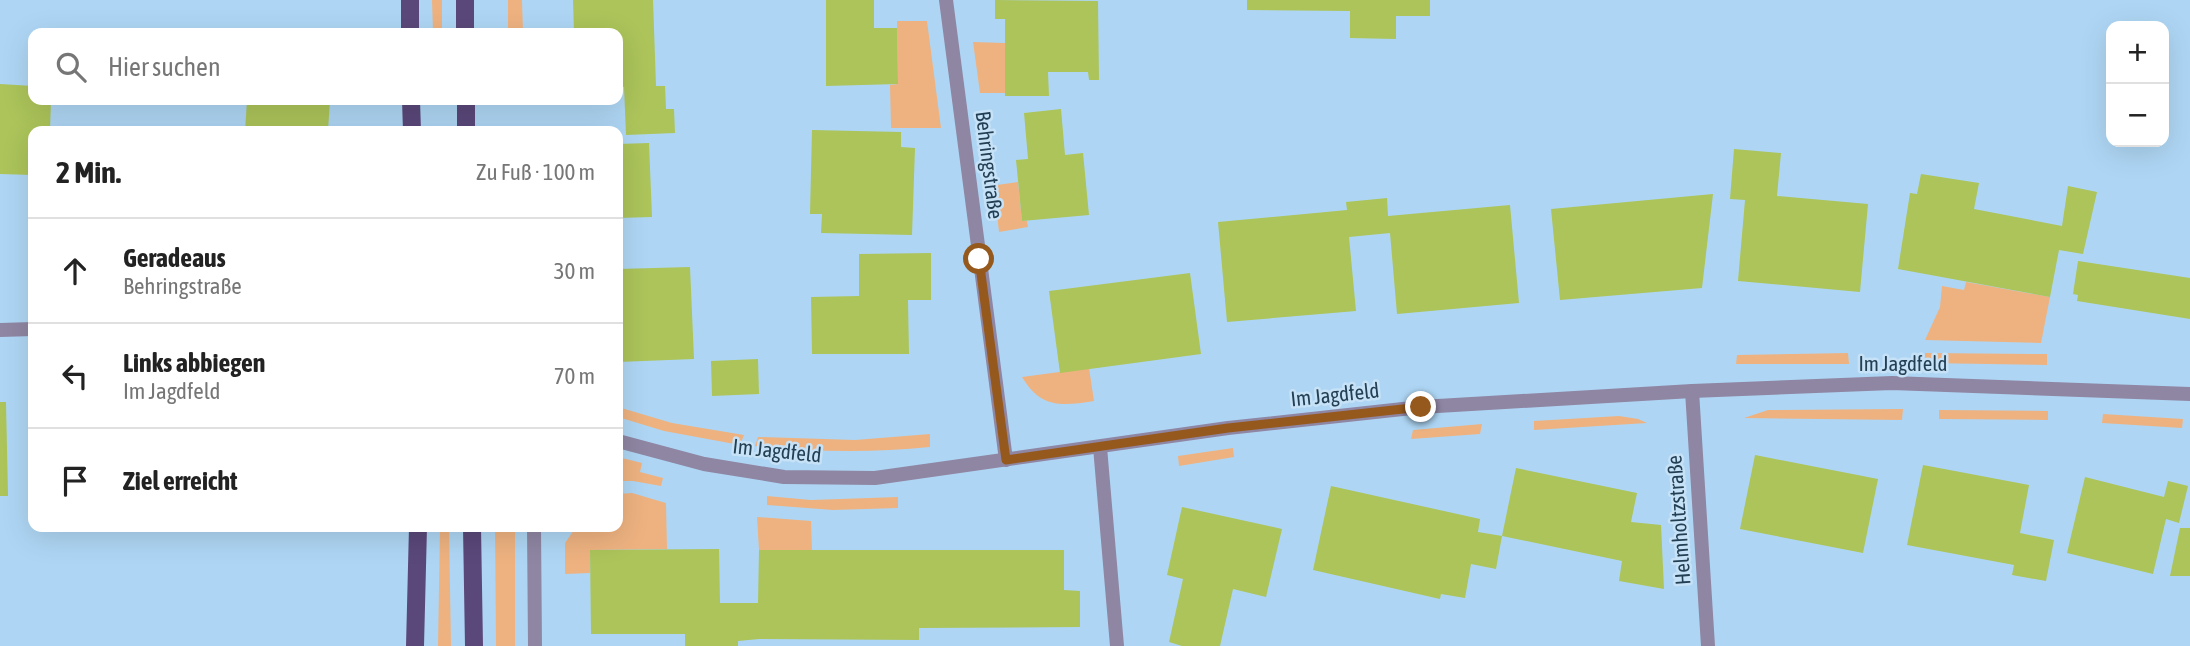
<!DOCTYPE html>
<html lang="de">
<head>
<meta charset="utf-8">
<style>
  :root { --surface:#fff; --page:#f2f2f2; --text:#222; --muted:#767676; --line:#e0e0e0 }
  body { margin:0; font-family:"Asap Condensed",sans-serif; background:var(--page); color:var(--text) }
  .controls { position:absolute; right:21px; top:21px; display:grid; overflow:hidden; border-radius:14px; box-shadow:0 7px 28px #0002 }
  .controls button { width:63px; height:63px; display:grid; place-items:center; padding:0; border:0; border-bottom:2px solid var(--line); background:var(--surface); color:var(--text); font:35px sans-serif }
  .stop { position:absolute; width:21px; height:21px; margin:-16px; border:5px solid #96591d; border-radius:50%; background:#fff }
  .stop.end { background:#96591d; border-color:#fff; box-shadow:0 2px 7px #0008 }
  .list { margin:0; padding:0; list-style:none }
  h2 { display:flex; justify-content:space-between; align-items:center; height:91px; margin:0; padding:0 28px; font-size:30px }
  h2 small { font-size:23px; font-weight:400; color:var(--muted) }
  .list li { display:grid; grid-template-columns:46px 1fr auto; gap:21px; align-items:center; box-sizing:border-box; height:105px; padding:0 28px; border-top:2px solid var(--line) }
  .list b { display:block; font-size:26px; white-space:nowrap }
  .list p { margin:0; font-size:23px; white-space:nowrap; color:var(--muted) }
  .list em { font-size:23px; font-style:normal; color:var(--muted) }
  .icon { flex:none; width:38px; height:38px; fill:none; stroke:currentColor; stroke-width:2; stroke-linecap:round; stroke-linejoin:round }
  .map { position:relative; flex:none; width:2190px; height:646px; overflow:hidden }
  .search { position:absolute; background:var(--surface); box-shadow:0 7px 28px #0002; left:28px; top:28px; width:595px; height:77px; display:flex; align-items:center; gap:18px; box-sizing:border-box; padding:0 24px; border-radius:14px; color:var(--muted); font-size:26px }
  .panel { position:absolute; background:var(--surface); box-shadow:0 7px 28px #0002; left:28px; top:126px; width:595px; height:406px; border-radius:14px }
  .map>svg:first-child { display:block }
</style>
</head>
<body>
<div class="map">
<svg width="2190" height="646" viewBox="0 0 2190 646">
  <rect width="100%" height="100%" fill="#aed6f4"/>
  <g fill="#eeb280">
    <polygon points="432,0 442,0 442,33 433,33"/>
    <polygon points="508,0 522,0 523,33 508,33"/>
    <polygon points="897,21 927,21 941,128 891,128 890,85 898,84"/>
    <polygon points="973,42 1005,43 1005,93 980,93"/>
    <polygon points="1018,182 1022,221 1027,221 1028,227 999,232 994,188 997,185"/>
    <polygon points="1966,282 2050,297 2041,343 1925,340 1940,307 1942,286 1964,290"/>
    <polygon points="1848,353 1849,364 1736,364 1737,355"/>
    <polygon points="1925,353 2047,354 2047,365 1925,363"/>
    <path d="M1089,368L1094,401C1062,406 1041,409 1022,377Z"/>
    <polygon points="618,407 672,423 744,435 740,445 664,431 618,417"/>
    <polygon points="1903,409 1902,420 1744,418 1768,410"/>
    <polygon points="1939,410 2048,411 2048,420 1939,419"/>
    <polygon points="2103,414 2183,419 2182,428 2102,423"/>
    <polygon points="1619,416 1638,419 1647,423 1534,430 1534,421"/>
    <polygon points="1482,424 1480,434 1411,439 1413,430"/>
    <path d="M930,434V447C871,453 814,452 755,446L758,437L855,440Z"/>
    <polygon points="1233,448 1234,457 1179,466 1178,456"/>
    <polygon points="618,457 642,463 640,472 663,478 661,486 633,481 618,481"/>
    <polygon points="632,493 666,503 667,549 590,550 590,573 565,574 565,543 576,527 618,527 618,494"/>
    <polygon points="767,496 811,500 898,497 898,508 833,510 767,505"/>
    <polygon points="757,517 811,521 812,550 759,550"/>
    <polygon points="440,527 449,527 451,646 438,646"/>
    <polygon points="495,527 515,527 515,646 496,646"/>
  </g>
  <g fill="#acc45a">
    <polygon points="573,0 653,0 656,86 665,86 666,109 674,109 675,133 626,135 624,87 618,87 618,33 574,33"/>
    <polygon points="826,0 874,0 874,28 897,28 898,84 826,86"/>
    <polygon points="995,0 1098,1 1099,80 1089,80 1088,72 1048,72 1049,96 1005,96 1005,19 995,19"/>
    <polygon points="1247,0 1430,0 1430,16 1396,16 1396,39 1350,38 1350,11 1247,10"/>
    <polygon points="0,84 33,86 33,100 51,100 50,131 33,131 33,175 0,174"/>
    <polygon points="247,100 330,100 328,131 245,131"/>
    <polygon points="1061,109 1065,155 1083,153 1089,215 1022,221 1016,160 1028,159 1024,113"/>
    <polygon points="812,130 901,132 901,147 915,148 912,235 821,233 822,214 810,214"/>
    <polygon points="649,143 652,217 618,218 618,144"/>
    <polygon points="1734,149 1781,153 1777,196 1868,204 1860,292 1738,281 1745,200 1730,199"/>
    <polygon points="1921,174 1979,183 1974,209 2062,226 2068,186 2097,192 2083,254 2059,250 2050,297 1898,269 1910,193 1917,194"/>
    <polygon points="1713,194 1702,288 1560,300 1551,209"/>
    <polygon points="1387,198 1388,216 1510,205 1519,303 1397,314 1390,233 1349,237 1356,311 1227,322 1218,222 1347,210 1346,202"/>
    <polygon points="931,253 931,300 908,300 909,354 812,354 811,297 859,296 859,254"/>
    <polygon points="2078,261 2190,278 2190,319 2077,301 2078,295 2073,294"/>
    <polygon points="690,267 694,359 618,362 618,269"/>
    <polygon points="1190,273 1201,354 1060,373 1049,291"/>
    <polygon points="758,359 759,394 712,396 711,361"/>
    <polygon points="0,402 6,402 8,496 0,496"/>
    <polygon points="1755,455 1878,479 1863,553 1740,529"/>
    <polygon points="1923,465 2029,485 2020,533 2054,540 2046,581 2012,575 2014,565 1907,545"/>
    <polygon points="1516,468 1637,493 1631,522 1661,525 1664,589 1619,581 1622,561 1502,536"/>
    <polygon points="2085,477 2164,497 2168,481 2188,486 2179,523 2166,519 2153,574 2067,553"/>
    <polygon points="1331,486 1480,519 1478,532 1502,536 1496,569 1471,564 1465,598 1441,594 1440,599 1313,570"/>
    <polygon points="1182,507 1282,529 1266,597 1233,589 1220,646 1182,646 1169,642 1183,579 1167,575"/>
    <polygon points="2180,528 2190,528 2190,576 2170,576"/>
    <polygon points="719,549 720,603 758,603 759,550 1064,550 1064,590 1080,591 1080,627 919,628 919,640 759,639 738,641 738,646 685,646 685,634 591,634 590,550"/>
  </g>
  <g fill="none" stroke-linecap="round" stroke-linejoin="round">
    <g stroke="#8f86a3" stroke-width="14">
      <polyline points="946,0 1006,460"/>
      <polyline points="0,330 33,329"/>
      <polyline points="1692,391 1708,646"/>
      <polyline points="618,441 704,464 784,477 875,478 1228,428 1421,407 1692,391 1892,383 2190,394"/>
      <polyline points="1100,447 1117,646"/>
      <polyline points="534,527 535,646"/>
    </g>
    <g stroke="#5a487a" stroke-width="18">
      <polyline points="410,0 410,33"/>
      <polyline points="465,0 465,33"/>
      <polyline points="411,100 412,131"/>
      <polyline points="466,100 466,131"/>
      <polyline points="472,527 474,646"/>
      <polyline points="415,646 418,527"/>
    </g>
  </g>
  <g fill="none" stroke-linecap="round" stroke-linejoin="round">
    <polyline stroke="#96591d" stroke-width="9" points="979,259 1006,460 1228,428 1421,407"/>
  </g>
  <g text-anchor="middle" stroke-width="5" stroke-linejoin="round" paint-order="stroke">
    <g font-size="21" fill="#223f53" stroke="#c7e2f6">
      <text transform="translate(989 165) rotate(83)" y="7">Behringstraße</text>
      <text x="1903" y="371">Im Jagdfeld</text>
      <text transform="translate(1335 395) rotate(-6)" y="7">Im Jagdfeld</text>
      <text transform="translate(777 451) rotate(6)" y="7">Im Jagdfeld</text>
      <text transform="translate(1679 520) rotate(-94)" y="7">Helmholtzstraße</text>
    </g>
  </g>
</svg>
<div class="controls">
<button>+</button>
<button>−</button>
</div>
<div class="stop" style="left:979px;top:259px"></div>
<div class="stop end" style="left:1421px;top:407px"></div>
<div class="search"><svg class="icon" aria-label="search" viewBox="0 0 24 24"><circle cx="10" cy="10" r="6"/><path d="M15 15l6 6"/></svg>Hier suchen</div>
<section class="panel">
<h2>2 Min.<small>Zu Fuß · 100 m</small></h2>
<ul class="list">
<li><svg class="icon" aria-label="ahead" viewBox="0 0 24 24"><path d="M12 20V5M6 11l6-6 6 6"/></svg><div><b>Geradeaus</b><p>Behringstraße</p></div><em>30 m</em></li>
<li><svg class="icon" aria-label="left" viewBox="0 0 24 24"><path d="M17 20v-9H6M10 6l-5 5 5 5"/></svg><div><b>Links abbiegen</b><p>Im Jagdfeld</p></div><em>70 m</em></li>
<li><svg class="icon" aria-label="arrive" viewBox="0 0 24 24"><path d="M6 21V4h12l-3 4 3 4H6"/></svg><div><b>Ziel erreicht</b></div></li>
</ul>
</section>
</div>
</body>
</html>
